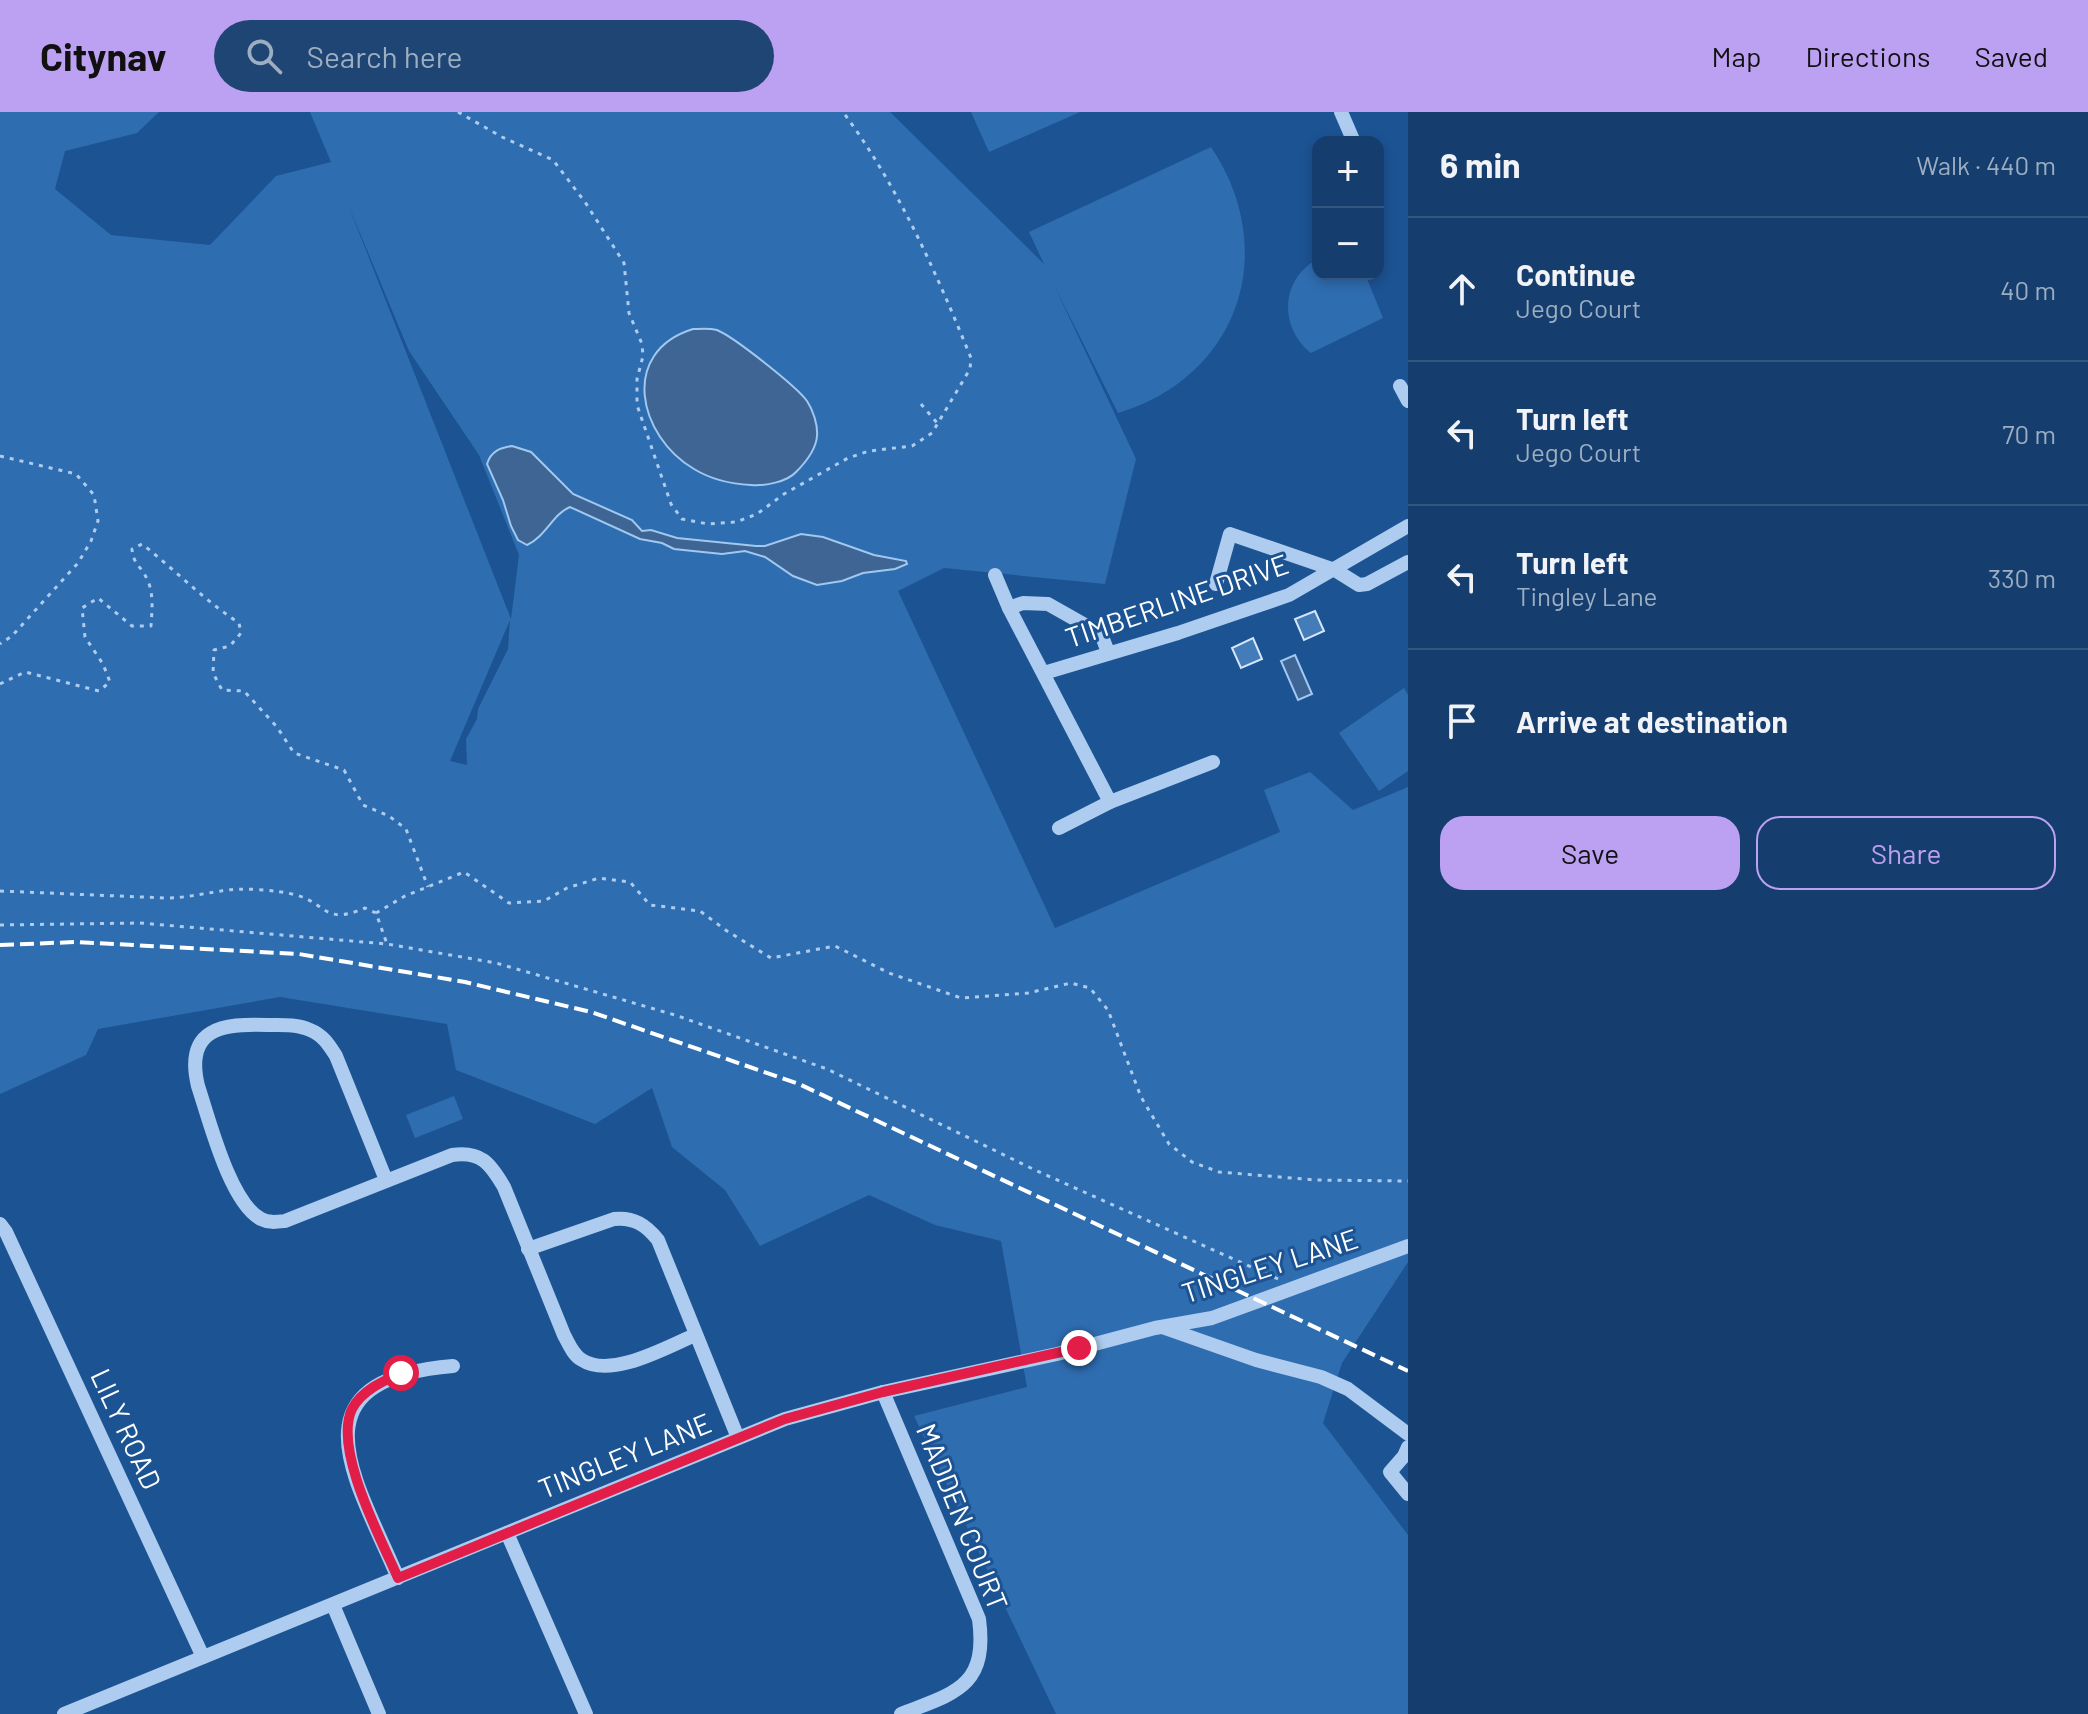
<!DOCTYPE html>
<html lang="en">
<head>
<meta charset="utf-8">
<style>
  :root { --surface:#153e6e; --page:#1e4573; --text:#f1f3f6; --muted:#9daec2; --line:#345781; --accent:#bca0f2 }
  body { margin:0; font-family:Barlow,sans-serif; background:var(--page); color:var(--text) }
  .controls { position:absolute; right:24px; top:24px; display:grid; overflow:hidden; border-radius:16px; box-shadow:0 4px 12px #0003 }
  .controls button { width:72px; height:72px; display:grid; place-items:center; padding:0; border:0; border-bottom:2px solid var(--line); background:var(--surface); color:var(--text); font:40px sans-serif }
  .stop { position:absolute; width:24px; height:24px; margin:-18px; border:6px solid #e11d48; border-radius:50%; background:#fff }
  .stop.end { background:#e11d48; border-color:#fff; box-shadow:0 2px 8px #0008 }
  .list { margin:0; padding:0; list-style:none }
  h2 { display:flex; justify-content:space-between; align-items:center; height:104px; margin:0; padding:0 32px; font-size:34px }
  h2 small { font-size:26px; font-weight:400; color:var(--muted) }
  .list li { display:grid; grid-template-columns:52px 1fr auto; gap:24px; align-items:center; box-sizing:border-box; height:144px; padding:0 32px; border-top:2px solid var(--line) }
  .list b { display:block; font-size:30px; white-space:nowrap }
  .list p { margin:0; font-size:26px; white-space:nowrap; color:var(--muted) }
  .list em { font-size:26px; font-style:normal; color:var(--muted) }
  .actions { display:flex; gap:16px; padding:24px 32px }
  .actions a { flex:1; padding:18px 0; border:2px solid var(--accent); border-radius:24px; text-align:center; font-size:28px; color:var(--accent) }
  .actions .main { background:var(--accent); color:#111 }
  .icon { flex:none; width:44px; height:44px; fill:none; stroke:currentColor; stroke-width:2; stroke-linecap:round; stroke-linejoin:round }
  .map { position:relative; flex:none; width:1408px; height:1602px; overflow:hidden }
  header { display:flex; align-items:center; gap:48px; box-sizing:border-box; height:112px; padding:0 40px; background:var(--accent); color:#111 }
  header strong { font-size:38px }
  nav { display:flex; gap:44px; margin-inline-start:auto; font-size:28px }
  .search { width:560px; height:72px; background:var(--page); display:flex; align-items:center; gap:20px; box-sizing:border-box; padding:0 28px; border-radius:44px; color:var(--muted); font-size:30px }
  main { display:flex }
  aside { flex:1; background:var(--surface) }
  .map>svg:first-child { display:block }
</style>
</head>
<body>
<header>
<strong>Citynav</strong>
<div class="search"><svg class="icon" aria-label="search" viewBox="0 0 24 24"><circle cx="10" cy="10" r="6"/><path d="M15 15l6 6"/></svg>Search here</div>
<nav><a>Map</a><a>Directions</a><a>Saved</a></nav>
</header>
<main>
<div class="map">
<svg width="1408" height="1602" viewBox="0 0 1408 1602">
  <rect width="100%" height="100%" fill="#1c5393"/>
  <g fill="#2f6db1" fill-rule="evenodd">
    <path d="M0,0H159L137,21L65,39L55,77L111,123L210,133L276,64L331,50L310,0H890L1044,152L1029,120L1211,35C1281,139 1239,265 1118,301L1054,173L1136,347L1105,472L944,456L898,479L1055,816L1280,720L1264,678L1310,660L1353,698L1408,675V1150L1342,1251L1323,1311L1408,1423V1602H1056L914,1304L1027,1275L1001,1129L935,1113L869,1083L760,1134L725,1078L672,1035L652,976L595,1012L456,958L447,912L280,885L98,917L86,943L0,982ZM347,90L409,239L479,343L519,443L511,507ZM510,508L508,537L478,597L477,607L466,627L467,653L450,649Z"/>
    <polygon points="971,0 1080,0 989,40"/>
    <path d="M1318,147V162H1365L1383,206L1311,241C1279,215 1280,167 1318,147Z"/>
    <polygon points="1404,576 1408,583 1408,659 1379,679 1339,621"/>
    <polygon points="454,984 463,1007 415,1026 406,1003"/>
  </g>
  <g fill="#3e6593" stroke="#a0c8f0" stroke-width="2">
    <path d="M693,217C700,217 709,216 717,218C734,225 796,274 807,289C813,298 818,313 817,324C816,338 806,350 796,360C787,370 765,374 751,373C730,372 712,368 694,357C638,324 619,240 693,217Z"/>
    <path d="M512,334L531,340L573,382L632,408L642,419L651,418L677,426L756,434H765L801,422L823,425L874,443L906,449L907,452L895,457L863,461L842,469L817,473L793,464L765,445L745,439L722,442L674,437L662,431L640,427L570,395C553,402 546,424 527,433L518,428L511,414L503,388L487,352C491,339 500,336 512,334Z"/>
    <polygon points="1295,543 1312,582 1298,588 1281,549"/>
  </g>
  <g fill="#447cba" stroke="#d3e6fa" stroke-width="2">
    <polygon points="1315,499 1324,519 1304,528 1295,507"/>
    <polygon points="1253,526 1262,547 1241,556 1232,536"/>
  </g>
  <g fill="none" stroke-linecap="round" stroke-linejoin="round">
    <g stroke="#adccef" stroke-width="3" stroke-dasharray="4 6" stroke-linecap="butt">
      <path d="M458,0L502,25L553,48L585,90L624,151L629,201L642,232L643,244L637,267V293L671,392L682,407L708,412L736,410L757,402L784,382L848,346L869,339L912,334L932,321L970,257L971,246C936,160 898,74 843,0"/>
      <polyline points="921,292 938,312"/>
      <polyline points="0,344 76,362 94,383 98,409 91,429 78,451 12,524 0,532"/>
      <path d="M0,572L25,560L99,579L110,570L103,552L85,525L82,496L98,486L132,514H151C152,498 154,481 147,467C141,454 133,452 132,437L142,432C175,458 204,488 239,511L241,521L230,534L214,538L213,561L222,578L244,579L277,615L294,641L344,658L363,693L389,704L406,717L428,775"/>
      <path d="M0,779L165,786C185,786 201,782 221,779C239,775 278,778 296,783C327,791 323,814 365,796L376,801L387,832"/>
      <polyline points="376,801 405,784 464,760 509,791 544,789 567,776 599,766 630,770 650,793 700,799 727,819 771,846 835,834 889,861 961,886 1028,881 1071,871 1090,876 1108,898 1141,985 1169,1032 1192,1050 1219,1060 1316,1068 1408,1069"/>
      <polyline points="0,813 140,811 387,832 496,851 675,903 827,957 1035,1058 1278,1167"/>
    </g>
    <g stroke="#adccef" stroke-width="14">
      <polyline points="1341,0 1354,30"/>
      <polyline points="1400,274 1408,289"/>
      <polyline points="995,463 1009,496 1110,690"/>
      <polyline points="1216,472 1230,422 1335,458 1359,473 1367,472 1408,450"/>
      <polyline points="1009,496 1023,491 1048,492 1101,522 1108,540"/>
      <polyline points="1044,561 1178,521 1289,483 1408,414"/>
      <polyline points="1059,716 1110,690 1213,650"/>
      <path d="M386,1068L336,944C329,933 323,923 310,918C297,912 282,913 268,913C223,911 184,916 198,974C209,1007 230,1091 261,1107C269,1111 276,1110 285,1109L452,1043C481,1039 490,1051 504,1075L564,1223C569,1232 573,1243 582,1248C611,1267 667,1235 695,1223"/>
      <polyline points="0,1112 6,1120 203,1545"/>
      <path d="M528,1137L614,1107C634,1105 646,1113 658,1128L738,1326"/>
      <polyline points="1162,1215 1256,1248 1321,1265 1348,1277 1408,1322"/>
      <path d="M883,1280L979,1507C988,1575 955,1581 901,1602"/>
      <polyline points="1408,1335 1404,1344 1390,1360 1408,1382"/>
      <polyline points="507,1421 586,1602"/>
      <path d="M398,1466C356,1367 288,1268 453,1254"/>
      <polyline points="333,1493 379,1602"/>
      <polyline points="64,1602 785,1307 883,1280 1057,1242 1155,1216 1212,1206 1408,1134"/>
    </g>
    <polyline stroke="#fff" stroke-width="4" stroke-dasharray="14 6" stroke-linecap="butt" points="0,833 76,830 299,842 465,870 591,900 799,972 1408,1259"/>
  </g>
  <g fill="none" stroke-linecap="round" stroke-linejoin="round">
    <path stroke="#e11d48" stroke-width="10" d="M401,1261C383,1269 361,1279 352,1297C333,1337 381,1427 398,1466L785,1307L883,1280L1079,1236"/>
  </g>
  <g text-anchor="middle" stroke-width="6" stroke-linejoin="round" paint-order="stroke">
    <g font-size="28" fill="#fff" stroke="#1c5393">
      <text transform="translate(1177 489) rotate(-19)" y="10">TIMBERLINE DRIVE</text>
      <text transform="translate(1270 1154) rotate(-18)" y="10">TINGLEY LANE</text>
      <text transform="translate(126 1317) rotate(65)" y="10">LILY ROAD</text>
      <text transform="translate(625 1344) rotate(-22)" y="10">TINGLEY LANE</text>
      <text transform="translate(962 1405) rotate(68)" y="10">MADDEN COURT</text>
    </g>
  </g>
</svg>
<div class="controls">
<button>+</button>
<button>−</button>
</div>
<div class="stop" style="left:401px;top:1261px"></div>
<div class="stop end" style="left:1079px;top:1236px"></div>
</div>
<aside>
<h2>6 min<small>Walk · 440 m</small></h2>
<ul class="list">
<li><svg class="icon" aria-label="ahead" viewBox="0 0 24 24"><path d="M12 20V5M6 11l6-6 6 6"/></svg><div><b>Continue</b><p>Jego Court</p></div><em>40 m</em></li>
<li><svg class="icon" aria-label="left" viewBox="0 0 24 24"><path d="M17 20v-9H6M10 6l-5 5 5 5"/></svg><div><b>Turn left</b><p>Jego Court</p></div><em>70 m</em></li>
<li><svg class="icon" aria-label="left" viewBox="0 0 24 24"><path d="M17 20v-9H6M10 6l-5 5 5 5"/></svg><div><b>Turn left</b><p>Tingley Lane</p></div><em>330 m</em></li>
<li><svg class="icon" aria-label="arrive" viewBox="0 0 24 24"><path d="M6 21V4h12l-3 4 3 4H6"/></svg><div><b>Arrive at destination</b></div></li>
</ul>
<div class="actions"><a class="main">Save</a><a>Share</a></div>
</aside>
</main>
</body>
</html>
